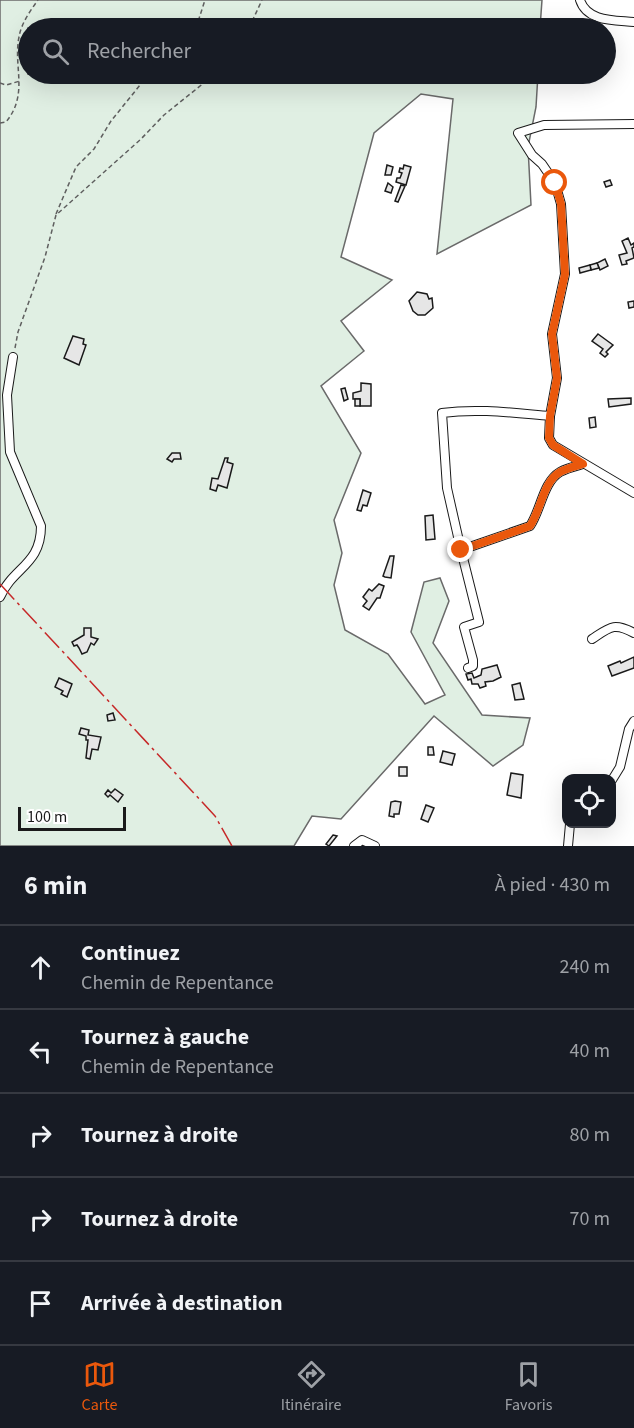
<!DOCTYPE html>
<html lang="fr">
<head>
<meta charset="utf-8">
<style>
  :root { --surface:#171b24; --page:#242831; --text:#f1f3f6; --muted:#9ea1a6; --line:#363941; --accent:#ea580c }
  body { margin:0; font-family:"Source Sans 3",sans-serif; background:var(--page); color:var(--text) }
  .controls { position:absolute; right:18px; bottom:18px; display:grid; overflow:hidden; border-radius:12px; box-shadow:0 6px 24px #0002 }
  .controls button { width:54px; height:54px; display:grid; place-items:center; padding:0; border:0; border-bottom:2px solid var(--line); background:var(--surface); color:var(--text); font:30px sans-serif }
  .scale { position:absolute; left:18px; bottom:15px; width:108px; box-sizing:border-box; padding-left:6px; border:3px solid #1a1a1a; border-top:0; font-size:16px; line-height:21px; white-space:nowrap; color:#1a1a1a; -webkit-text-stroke:4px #fff; paint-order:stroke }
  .stop { position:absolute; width:18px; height:18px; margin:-14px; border:4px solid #ea580c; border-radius:50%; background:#fff }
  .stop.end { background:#ea580c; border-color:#fff; box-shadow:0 2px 6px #0008 }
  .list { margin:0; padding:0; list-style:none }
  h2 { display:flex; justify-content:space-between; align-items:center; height:78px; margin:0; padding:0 24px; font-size:26px }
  h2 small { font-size:20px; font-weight:400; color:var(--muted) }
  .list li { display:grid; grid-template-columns:39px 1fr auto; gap:18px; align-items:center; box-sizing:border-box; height:84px; padding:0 24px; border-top:2px solid var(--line) }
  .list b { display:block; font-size:22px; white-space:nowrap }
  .list p { margin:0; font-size:20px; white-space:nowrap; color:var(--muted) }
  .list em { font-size:20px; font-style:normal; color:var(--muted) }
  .icon { flex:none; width:33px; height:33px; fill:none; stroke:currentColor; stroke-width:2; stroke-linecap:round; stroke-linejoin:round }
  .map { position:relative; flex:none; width:634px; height:846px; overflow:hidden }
  .search { position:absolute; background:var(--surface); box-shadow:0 6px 24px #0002; left:18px; right:18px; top:18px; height:66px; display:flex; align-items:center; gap:15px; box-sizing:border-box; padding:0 21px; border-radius:33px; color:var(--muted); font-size:22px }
  .sheet { height:498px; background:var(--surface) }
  nav { display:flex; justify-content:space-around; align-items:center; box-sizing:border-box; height:84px; border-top:2px solid var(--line); background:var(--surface); font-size:16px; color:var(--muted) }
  nav a { display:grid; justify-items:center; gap:3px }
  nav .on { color:var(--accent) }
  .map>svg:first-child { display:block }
</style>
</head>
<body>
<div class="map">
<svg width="634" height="846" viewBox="0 0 634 846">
  <rect width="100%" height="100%" fill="#fff"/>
  <polygon fill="#e0efe3" stroke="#6a6a6a" stroke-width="1.5" points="0,0 542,0 540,28 28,28 28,74 538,74 536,107 528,147 531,205 437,254 453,99 421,94 374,133 341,257 392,280 341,321 364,351 321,386 361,453 334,520 342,553 334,585 345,630 388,654 425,704 445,695 411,632 424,582 440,578 449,601 433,643 482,715 530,718 523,745 493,766 434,716 341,819 312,816 294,846 0,846"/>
  <g fill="#e6e6e6" stroke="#1a1a1a" stroke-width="1.5">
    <polygon points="387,165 393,167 391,175 385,175"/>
    <polygon points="404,165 411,167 406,185 396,182 397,178 400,178 402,173 399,172 400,168 403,169"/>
    <polygon points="610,180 612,185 606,187 604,182"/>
    <polygon points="388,183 393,187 391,193 385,191"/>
    <polygon points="401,185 405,186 398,202 395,201"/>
    <polygon points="628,238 631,245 634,243 634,247 632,248 634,258 626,261 627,264 622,265 619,255 627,253 622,241"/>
    <polygon points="605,259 608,266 600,270 597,263"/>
    <polygon points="597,263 599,268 591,270 590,265"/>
    <polygon points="590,265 591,270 580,273 579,268"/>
    <polygon points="417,292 427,294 429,299 432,298 433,308 425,315 418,315 413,311 409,301"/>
    <polygon points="634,301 634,307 629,308 628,302"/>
    <polygon points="598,334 613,345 606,352 608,354 605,357 600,353 603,349 592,341"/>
    <polygon points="73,336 84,339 83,344 86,345 79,365 64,358"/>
    <polygon points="361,383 371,384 371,406 360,406 360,399 353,399 353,393 361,391"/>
    <polygon points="345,388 348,399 344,401 341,389"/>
    <polygon points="631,398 631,404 609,407 608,399"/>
    <rect x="355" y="399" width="5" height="7"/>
    <polygon points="595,417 596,427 590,428 589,418"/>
    <polygon points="172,453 180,453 181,459 174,459 172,462 167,459"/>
    <polygon points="225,458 228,458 227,462 233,464 227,488 218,485 216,491 210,489 212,478 218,479"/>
    <polygon points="363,490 371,493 367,506 363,505 361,511 357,510"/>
    <polygon points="433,515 435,539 426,540 425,516"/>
    <polygon points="390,556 394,556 391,578 385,577 383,576"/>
    <polygon points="379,584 384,586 380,598 377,598 369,610 363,606 367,601 363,597 369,589 372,591"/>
    <polygon points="84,628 91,628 91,637 98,639 94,645 91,643 87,652 82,654 79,648 77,645 74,646 72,642 84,635"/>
    <polygon points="634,657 634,668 612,676 608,666 620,661 621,663"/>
    <polygon points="497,665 501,677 493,681 485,682 486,686 480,688 478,684 472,684 471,679 468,680 466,674 472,673 474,678 481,675 482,669"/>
    <polygon points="59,678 72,684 67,697 61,694 63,691 55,687"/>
    <polygon points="520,683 524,699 515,700 512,685"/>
    <polygon points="113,713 115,720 108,721 107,715"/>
    <polygon points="81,728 89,730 88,735 101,737 98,750 92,749 90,759 86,758 88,740 86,740 86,736 79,734"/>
    <polygon points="428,747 433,747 434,755 428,755"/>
    <polygon points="443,751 455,754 452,765 440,762"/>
    <rect x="399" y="767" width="8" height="9"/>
    <polygon points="511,773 523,775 521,798 507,795"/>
    <polygon points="115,789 123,795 118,802 110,795 108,797 105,794 108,790 111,793"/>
    <polygon points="395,801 401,802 399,814 394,814 394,817 389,816 391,802"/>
    <polygon points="426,805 434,808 428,822 421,819"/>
    <polygon points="333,835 337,836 329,846 326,844"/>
  </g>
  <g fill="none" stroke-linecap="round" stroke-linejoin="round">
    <defs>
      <g id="minor">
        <path d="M580,0C587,22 615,20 634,22"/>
        <polyline points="634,124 544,125 518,133 532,155 542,164 555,183 561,204 565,274 552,334 557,378 550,416 549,438 553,445 634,493"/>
        <path d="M461,550L447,488L442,413C478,408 514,413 550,416"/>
        <path d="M0,597C13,567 41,565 41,526L10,452L7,395L13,357"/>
        <path d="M592,639C610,627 614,622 634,633"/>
        <path d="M468,668L473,666V660L464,627L479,622L461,550L530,526C541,510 543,482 560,472C567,468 576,466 583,464"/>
        <polyline points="612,780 620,767 629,729 634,721"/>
        <polyline points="354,846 362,840 375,846"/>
        <polyline points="568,846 570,824"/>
      </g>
    </defs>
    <use href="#minor" stroke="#1a1a1a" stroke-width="10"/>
    <g stroke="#5f5f5f" stroke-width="1.5" stroke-dasharray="4.5 3" stroke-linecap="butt">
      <polyline points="196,28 205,0"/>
      <polyline points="249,28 262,0"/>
      <polyline points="0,83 6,85 20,81"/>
      <path d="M0,123L6,122C29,94 13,67 19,37C21,24 30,11 38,0"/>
      <polyline points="56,214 76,167 94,149 111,121 149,74"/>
      <polyline points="15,348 18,332 45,257 56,215 141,139 164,115 215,74"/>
    </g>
    <use href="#minor" stroke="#fff" stroke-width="8"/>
    <polyline stroke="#c62828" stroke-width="1.5" stroke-dasharray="21 4.5 3 4.5" stroke-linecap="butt" points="0,584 215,816 232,846"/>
  </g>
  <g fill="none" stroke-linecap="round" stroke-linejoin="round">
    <path stroke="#ea580c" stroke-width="8" d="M461,550L530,526C541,510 543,482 560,472C567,468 576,466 583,464L553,445L549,438L550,416L557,378L552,334L565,274L561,204L555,183"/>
  </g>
</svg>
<div class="controls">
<button><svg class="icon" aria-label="locate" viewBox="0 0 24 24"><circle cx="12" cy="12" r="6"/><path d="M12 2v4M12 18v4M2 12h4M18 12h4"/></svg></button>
</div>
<div class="scale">100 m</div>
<div class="stop" style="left:555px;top:183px"></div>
<div class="stop end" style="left:461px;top:550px"></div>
<div class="search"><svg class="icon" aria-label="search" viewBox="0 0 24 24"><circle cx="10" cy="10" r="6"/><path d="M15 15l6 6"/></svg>Rechercher</div>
</div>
<section class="sheet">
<h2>6 min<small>À pied · 430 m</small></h2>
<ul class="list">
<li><svg class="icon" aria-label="ahead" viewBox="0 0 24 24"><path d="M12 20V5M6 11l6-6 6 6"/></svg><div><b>Continuez</b><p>Chemin de Repentance</p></div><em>240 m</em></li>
<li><svg class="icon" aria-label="left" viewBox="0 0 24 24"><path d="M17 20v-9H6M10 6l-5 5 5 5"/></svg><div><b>Tournez à gauche</b><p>Chemin de Repentance</p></div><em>40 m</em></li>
<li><svg class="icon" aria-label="right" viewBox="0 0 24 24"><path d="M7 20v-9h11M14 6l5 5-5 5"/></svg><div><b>Tournez à droite</b></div><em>80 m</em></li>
<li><svg class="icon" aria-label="right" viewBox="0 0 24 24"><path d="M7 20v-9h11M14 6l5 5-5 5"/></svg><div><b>Tournez à droite</b></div><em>70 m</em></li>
<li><svg class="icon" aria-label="arrive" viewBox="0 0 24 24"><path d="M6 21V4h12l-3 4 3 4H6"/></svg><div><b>Arrivée à destination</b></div></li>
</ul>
</section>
<nav>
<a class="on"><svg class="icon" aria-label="map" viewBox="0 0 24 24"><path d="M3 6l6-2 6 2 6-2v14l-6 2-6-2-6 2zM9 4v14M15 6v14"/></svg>Carte</a>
<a><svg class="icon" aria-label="directions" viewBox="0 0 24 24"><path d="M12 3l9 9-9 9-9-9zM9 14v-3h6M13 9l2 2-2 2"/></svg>Itinéraire</a>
<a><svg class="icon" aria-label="saved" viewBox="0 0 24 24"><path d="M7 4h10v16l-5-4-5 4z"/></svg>Favoris</a>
</nav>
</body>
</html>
